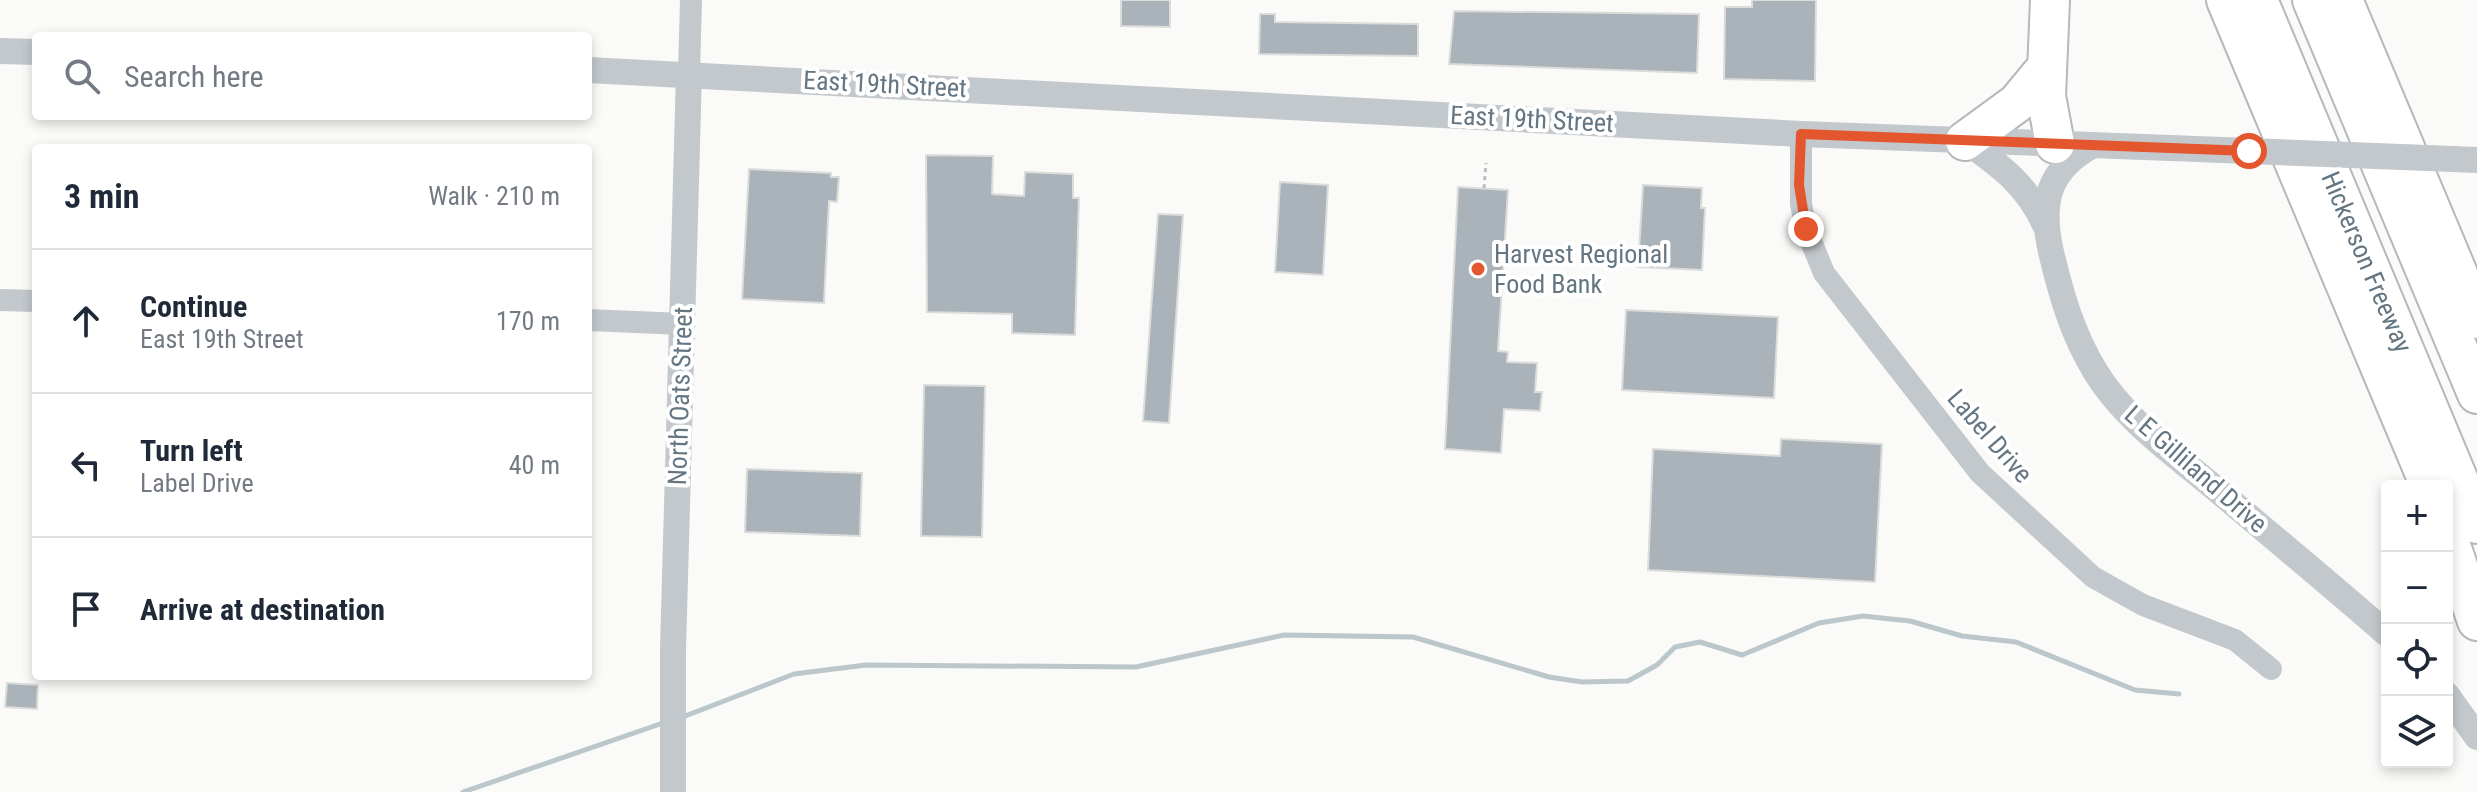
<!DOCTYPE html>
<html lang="en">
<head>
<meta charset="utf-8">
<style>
  :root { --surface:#fff; --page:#f6f6f7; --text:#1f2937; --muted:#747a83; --line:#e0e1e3 }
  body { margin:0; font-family:"Roboto Condensed",sans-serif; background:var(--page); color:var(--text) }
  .controls { position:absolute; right:24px; bottom:24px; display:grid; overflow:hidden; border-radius:8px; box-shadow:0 4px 12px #0003 }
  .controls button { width:72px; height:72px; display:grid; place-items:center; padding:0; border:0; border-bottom:2px solid var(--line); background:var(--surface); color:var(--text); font:40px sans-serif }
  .stop { position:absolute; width:24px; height:24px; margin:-18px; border:6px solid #e4572e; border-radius:50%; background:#fff }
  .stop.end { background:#e4572e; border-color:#fff; box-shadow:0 2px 8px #0008 }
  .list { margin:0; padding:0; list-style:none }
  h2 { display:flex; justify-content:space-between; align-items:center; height:104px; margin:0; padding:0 32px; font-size:34px }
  h2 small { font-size:26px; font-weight:400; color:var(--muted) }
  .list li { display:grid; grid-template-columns:52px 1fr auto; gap:24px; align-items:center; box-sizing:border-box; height:144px; padding:0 32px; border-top:2px solid var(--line) }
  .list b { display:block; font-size:30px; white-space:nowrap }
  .list p { margin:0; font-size:26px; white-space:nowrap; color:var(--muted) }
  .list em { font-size:26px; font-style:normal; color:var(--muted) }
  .icon { flex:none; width:44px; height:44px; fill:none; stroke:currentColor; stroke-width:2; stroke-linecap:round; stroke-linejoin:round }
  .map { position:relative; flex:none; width:2477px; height:792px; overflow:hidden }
  .search { position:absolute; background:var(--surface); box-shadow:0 4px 12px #0003; left:32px; top:32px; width:560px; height:88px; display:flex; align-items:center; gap:20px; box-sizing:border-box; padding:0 28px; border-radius:8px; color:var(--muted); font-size:30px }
  .panel { position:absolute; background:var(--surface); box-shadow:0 4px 12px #0003; left:32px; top:144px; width:560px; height:536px; border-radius:8px }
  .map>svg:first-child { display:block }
</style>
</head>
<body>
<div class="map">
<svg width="2477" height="792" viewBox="0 0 2477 792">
  <rect width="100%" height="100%" fill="#fafaf8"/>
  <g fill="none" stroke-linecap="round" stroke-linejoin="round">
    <g stroke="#bbc7cb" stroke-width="5">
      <polyline points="680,718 794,674 866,665 1136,667 1284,635 1413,637 1549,677 1582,682 1628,681 1657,665 1675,647 1700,642 1742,655 1819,623 1863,616 1910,621 1962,636 2016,642 2135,690 2179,694"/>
      <polyline points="463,792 663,723"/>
    </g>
  </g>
  <g fill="#aab3b9" stroke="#dcdcda" stroke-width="2">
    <polygon points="1121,0 1170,0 1170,27 1121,26"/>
    <polygon points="1752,0 1816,0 1815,81 1724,79 1725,7 1752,7"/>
    <polygon points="1454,11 1699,14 1697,73 1449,64"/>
    <polygon points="1260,14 1275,14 1275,22 1418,24 1418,56 1259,54"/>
    <polygon points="926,155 993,156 992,194 1024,196 1025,172 1073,174 1073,198 1079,198 1075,335 1012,333 1012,314 927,312"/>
    <polygon points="749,169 831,173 831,177 839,177 837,202 829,201 824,303 742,299"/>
    <polygon points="1280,182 1328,185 1323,275 1275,272"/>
    <polygon points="1643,185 1702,188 1701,208 1705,208 1702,270 1638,267"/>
    <polygon points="1458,187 1508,190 1498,351 1508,352 1507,362 1537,363 1535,392 1542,392 1540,411 1504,409 1501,453 1445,449"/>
    <polygon points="1158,214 1183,215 1169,423 1143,421"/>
    <polygon points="1626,310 1778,317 1774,398 1622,390"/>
    <polygon points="924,385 985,386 982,537 921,536"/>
    <polygon points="1781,439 1882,444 1875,582 1648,570 1653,449 1780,456"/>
    <polygon points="747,469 862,473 860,536 745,532"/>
    <polygon points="7,683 38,685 37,709 5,707"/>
  </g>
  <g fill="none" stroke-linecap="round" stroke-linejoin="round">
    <defs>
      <g id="motorway">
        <polyline points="2050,0 2046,96 2055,144"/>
        <polyline points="2226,0 2430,486"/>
        <polyline points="2258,0 2477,524"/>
        <polyline points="2312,0 2477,394"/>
        <polyline points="2343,0 2477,319"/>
        <polyline points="1965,141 2017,103 2046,68"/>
        <polyline points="2447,534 2477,621"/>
      </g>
    </defs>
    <use href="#motorway" stroke="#b4b9bd" stroke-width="42"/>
    <polyline stroke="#bbbfc2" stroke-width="3" stroke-dasharray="4 4" stroke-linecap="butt" points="1484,188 1486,163"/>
    <g stroke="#c3c8cc" stroke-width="22">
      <polyline points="689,73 691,0"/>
      <polyline points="1801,134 1801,204 1806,229 1824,273 1980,473 2093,577 2143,605 2235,640 2271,669"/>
      <polyline points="0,300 36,301"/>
      <polyline points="588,320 682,324"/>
    </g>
    <g stroke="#c3c8cc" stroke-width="26">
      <polyline points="0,51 36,52"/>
      <polyline points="588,70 1801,134 2249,151"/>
      <path d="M1965,141C2000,165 2027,185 2045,225"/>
      <path d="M2093,145C2047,170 2040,203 2051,252C2061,294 2072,333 2095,371C2124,419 2173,453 2216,489C2273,537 2331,585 2387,634"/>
      <polyline points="2453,159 2477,160"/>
      <polyline points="2447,695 2477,737"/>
      <polyline points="673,792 673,650 689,73"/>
    </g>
    <use href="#motorway" stroke="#fff" stroke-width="38"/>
    <polyline stroke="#c3c8cc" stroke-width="26" points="2249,151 2453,159"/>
  </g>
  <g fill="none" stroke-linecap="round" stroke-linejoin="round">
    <polyline stroke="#e4572e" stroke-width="10" points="1806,229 1799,185 1801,134 2249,151"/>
  </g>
  <circle fill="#e4572e" stroke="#fff" stroke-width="3" cx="1478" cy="269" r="8"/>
  <g text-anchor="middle" stroke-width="8" stroke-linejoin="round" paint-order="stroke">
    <g font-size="26" fill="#657683" stroke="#fff">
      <text transform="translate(885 84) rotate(3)" y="9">East 19th Street</text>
      <text transform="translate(1532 119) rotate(3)" y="9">East 19th Street</text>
      <text transform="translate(2367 262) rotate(67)" y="9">Hickerson Freeway</text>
      <text transform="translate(680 396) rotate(-88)" y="9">North Oats Street</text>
      <text transform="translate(1990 436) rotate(49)" y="9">Label Drive</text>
      <text transform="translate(2196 469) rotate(41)" y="9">L E Gilliland Drive</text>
    </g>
    <g font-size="26" fill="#657683" stroke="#fff" text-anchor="start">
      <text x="1494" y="263">Harvest Regional<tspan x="1494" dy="30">Food Bank</tspan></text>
    </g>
  </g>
</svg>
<div class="controls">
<button>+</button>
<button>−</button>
<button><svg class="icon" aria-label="locate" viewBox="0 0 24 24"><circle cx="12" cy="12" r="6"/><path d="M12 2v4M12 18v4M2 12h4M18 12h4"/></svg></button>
<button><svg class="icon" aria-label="layers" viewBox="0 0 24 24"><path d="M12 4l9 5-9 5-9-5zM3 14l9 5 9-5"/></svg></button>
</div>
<div class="stop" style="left:2249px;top:151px"></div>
<div class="stop end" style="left:1806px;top:229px"></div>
<div class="search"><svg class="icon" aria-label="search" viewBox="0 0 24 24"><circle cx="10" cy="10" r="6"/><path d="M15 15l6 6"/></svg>Search here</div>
<section class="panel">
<h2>3 min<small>Walk · 210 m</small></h2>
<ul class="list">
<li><svg class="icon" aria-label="ahead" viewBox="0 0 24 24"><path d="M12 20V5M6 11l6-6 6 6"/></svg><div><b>Continue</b><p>East 19th Street</p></div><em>170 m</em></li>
<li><svg class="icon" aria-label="left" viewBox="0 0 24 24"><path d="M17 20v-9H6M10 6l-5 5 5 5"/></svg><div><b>Turn left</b><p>Label Drive</p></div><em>40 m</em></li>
<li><svg class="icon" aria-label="arrive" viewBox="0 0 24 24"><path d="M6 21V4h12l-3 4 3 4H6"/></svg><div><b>Arrive at destination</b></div></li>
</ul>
</section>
</div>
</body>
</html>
